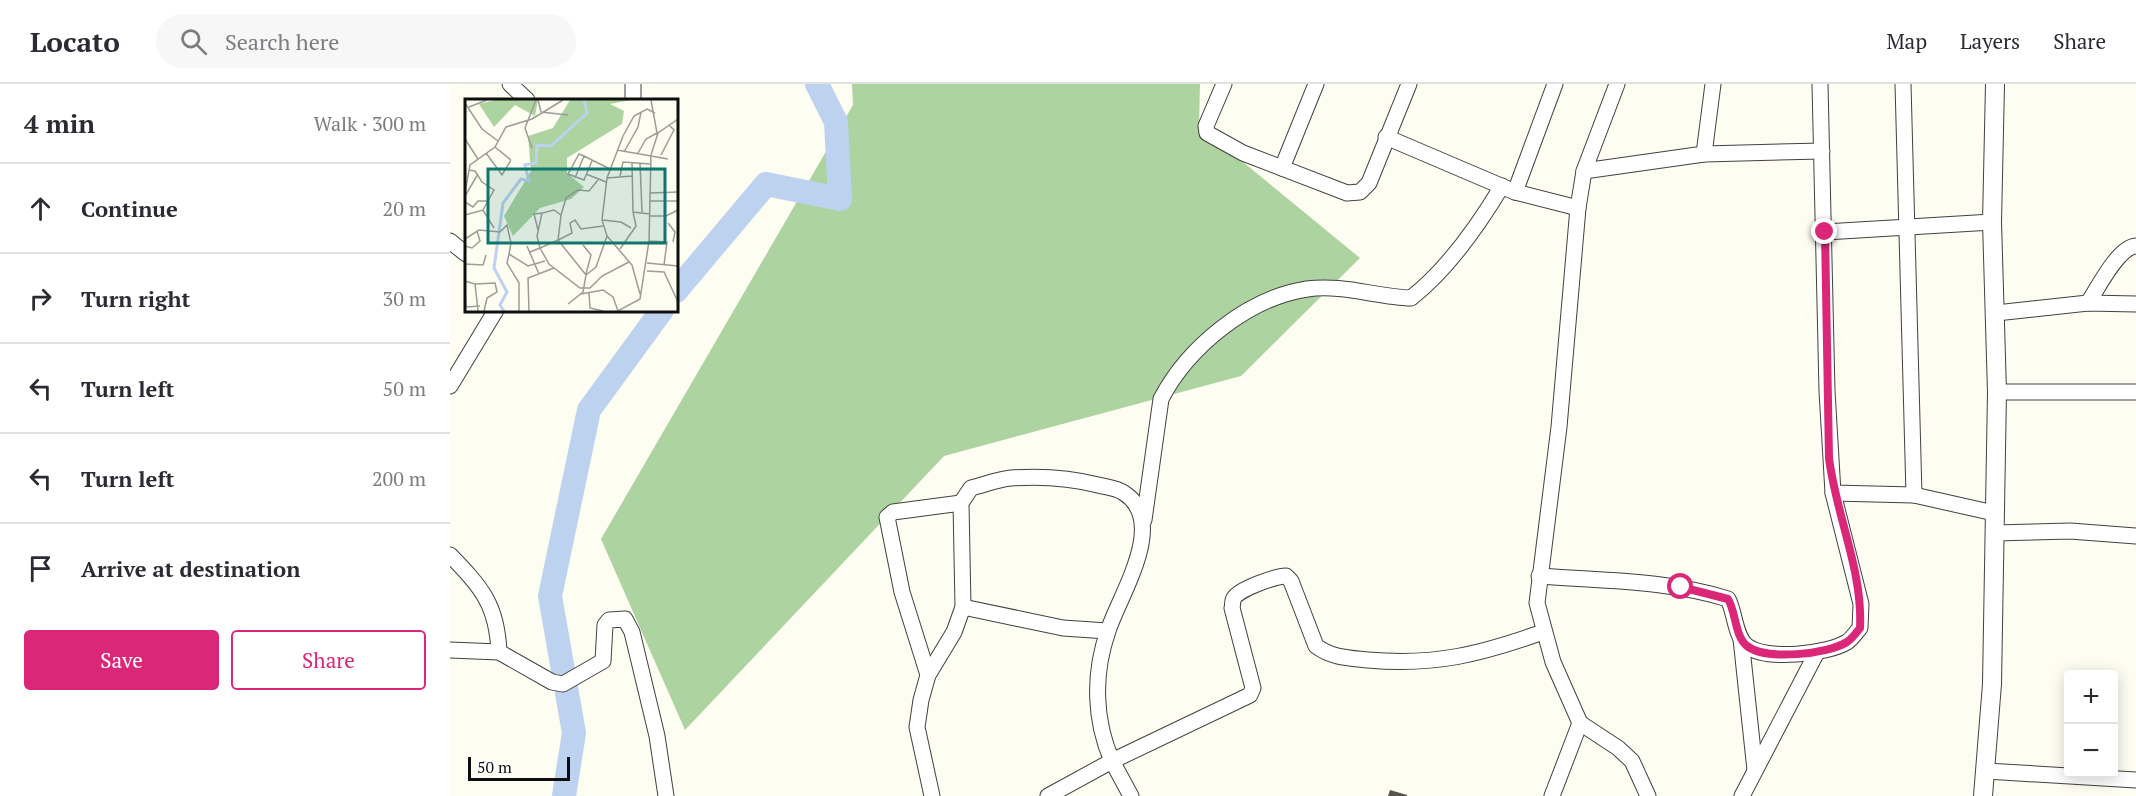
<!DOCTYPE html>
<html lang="en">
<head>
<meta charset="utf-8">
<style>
  :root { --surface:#fff; --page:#f7f7f7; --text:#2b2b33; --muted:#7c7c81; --line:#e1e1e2; --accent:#db2777 }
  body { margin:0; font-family:"PT Serif",serif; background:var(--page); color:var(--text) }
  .controls { position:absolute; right:18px; bottom:18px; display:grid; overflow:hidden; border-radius:6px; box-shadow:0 3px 15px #0003 }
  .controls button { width:54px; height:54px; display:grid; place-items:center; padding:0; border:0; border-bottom:2px solid var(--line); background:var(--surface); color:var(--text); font:30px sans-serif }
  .scale { position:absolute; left:18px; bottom:15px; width:102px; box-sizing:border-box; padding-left:6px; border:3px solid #0e0e0e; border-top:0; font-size:16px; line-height:21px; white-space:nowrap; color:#0e0e0e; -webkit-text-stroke:4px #fff; paint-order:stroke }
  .stop { position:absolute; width:18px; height:18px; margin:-14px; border:4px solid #db2777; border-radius:50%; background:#fff }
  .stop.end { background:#db2777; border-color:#fff; box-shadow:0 2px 6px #0008 }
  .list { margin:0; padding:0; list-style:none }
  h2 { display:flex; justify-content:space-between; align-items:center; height:78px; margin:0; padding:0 24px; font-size:26px }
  h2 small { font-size:20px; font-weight:400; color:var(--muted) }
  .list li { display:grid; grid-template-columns:39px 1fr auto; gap:18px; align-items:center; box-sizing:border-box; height:90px; padding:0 24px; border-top:2px solid var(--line) }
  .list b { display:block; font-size:22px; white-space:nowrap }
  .list em { font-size:20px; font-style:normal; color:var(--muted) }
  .actions { display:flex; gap:12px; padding:18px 24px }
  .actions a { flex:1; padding:14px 0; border:2px solid var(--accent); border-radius:6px; text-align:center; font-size:21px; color:var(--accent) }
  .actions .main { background:var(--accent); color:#fff }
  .icon { flex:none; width:33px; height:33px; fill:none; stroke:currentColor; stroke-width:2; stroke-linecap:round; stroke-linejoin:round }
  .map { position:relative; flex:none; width:1686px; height:712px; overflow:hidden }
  header { display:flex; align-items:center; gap:36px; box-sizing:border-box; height:84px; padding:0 30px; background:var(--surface); border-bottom:2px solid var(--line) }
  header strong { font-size:28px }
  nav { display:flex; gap:33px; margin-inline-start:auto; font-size:21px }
  .search { width:420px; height:54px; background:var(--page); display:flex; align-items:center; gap:15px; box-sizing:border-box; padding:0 21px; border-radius:33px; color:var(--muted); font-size:22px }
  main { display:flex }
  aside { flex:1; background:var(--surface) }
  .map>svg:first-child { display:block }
</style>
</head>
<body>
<header>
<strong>Locato</strong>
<div class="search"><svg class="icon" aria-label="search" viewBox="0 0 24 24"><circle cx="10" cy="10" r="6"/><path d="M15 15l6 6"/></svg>Search here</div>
<nav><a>Map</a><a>Layers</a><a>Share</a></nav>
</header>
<main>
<aside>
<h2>4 min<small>Walk · 300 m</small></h2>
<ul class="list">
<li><svg class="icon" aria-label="ahead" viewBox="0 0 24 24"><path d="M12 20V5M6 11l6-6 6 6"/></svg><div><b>Continue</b></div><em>20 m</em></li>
<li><svg class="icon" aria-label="right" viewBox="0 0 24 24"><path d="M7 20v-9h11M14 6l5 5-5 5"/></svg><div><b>Turn right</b></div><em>30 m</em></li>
<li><svg class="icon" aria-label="left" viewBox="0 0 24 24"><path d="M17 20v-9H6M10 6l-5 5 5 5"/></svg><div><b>Turn left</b></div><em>50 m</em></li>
<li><svg class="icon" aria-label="left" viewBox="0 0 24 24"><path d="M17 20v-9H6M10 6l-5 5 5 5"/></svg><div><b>Turn left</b></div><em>200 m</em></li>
<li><svg class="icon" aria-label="arrive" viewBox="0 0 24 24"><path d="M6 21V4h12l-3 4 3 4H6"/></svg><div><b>Arrive at destination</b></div></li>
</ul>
<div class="actions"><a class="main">Save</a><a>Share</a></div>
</aside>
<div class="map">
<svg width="1686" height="712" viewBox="0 0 1686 712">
  <rect width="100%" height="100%" fill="#fdfdf2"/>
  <polygon fill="#add3a0" points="402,0 750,0 749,42 910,174 791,292 494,372 235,646 151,455 403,21"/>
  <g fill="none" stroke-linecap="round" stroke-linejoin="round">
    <g stroke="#bcd2ef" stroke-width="24">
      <polyline points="226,207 316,100 390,115 386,38 367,0"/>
      <polyline points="114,712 124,649 100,512 139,326 212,226"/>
    </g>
  </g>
  <polygon fill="#56524c" points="940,706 957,711 957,712 938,712"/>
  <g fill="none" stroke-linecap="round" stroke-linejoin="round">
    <defs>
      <g id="minor">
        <polyline points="60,0 77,16"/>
        <polyline points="774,0 756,42 757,49 793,69 897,109 910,108 919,99 959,0"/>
        <polyline points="1167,0 1134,87 1128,124 1109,343 1087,519 1103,578 1130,639 1168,664 1182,677 1198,712"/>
        <polyline points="1370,0 1377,307 1383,409 1464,411 1544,429"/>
        <polyline points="1453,0 1464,411"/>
        <polyline points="183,16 183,0"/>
        <polyline points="936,53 1065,108 1128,124"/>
        <polyline points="1254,70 1263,0"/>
        <polyline points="832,84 866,0"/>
        <polyline points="1134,87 1254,70 1372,67"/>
        <polyline points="1065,108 1105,0"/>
        <polyline points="1375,148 1542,138"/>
        <polyline points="0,157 16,170"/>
        <path d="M1638,219C1648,204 1668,163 1686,162"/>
        <polyline points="1546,229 1638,219 1686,220"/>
        <polyline points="0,302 46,226"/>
        <polyline points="1547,308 1686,308"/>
        <path d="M694,436L711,315C738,263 798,214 857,205C892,200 927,213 961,214C998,185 1028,142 1052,102"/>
        <polyline points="1544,449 1620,447 1686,452"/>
        <path d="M0,471C32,504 47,521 49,568"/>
        <path d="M1089,492C1152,497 1218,496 1278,515C1285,528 1285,553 1297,562C1316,577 1378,570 1397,558C1402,555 1406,548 1410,544L1411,520L1383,409"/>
        <polyline points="513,523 613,544 657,547"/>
        <polyline points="1291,555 1305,686"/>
        <polyline points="0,566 49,568 102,598 113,600 153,577 155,541 159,536 175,535 182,548 207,652 216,712"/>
        <polyline points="478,591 452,508 437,433 443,428 511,419"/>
        <polyline points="1536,687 1686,696"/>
        <path d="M482,712L467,643L471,616L478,591L504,548L513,523L511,419L521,404C534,401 548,395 561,394C589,392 621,394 648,401C656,403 667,404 674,409C719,438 669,512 658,547C643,590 644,636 662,677L598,712"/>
        <path d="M681,712L662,677L800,611L803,604L782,524C783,521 782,517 784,514C789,505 826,492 836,492L841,497L866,562C882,574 899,574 918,576C985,582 1031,570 1093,548"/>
        <polyline points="1102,712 1130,639"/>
        <polyline points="1292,712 1367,568"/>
      </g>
      <polyline id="tertiary" points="1533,712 1542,600 1547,308 1542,138 1545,0"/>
    </defs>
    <use href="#minor" stroke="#414141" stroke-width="17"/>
    <use href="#tertiary" stroke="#414141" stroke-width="20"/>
    <use href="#minor" stroke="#fff" stroke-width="15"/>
    <use href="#tertiary" stroke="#fff" stroke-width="18"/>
  </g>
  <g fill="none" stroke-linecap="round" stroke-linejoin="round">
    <path stroke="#db2777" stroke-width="8" d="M1231,503L1278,515C1286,528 1285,553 1297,562C1316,577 1378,570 1397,558C1402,555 1407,548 1410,544C1413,487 1386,431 1379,374L1375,148"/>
  </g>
  <g transform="translate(15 15)">
    <rect width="213" height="213" fill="#fdfdf2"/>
    <path d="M30,1H73L70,17L50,6L29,28L14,5ZM105,1H165L145,5L159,12L157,25L102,59V74L119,88L106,100L75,109L48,137L39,117L66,72L63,37L88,29Z" fill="#add3a0"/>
    <path fill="none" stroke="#bcd2ef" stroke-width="3" d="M39,212L35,206L42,193L29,169L38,104L56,80L64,82L60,66L71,64L72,46L86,47L122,14L119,1"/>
    <path fill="none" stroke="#9d9d97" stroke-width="1.5" d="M73,1L76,13L103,16M186,1L192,34M0,4L17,30L33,42M4,8L22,1M0,40L13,60M30,48L46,61M67,49L60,29L71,1M152,51L203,60M159,53L173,28L176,13M21,54L37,76L46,61M173,54L181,40L192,34M196,56L209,31L204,26M127,62L119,81L103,75L114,55L119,57L145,70M167,64L168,113L185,115M175,64L177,113M4,71L10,72L17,83L29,91L18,111M121,75L141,83M155,77L158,63L185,65M110,79L119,57M142,79L167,77M0,93L5,66L30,48L41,28L67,20L98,1M185,94L213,93M0,97L13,75M185,102H213M0,103L8,108L13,102H23M0,116L18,111L29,129M96,116L101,99L113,91L124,92L133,81M185,117H201L213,111M137,121L156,123L166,129M203,124L210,133L208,143M73,131L69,115L77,114M0,140L14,131L35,133L42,126L46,144L44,155M184,142L202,143L199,166M118,146L126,156L121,175M0,147L7,149L15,142L12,132M62,147L74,175M155,150L171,127L168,113M65,153L75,149L93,141L96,116L89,111L77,114L72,137L75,149L84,165L115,189H125L137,177L164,163M182,164L213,167M0,165L18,166L21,156M182,172L199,173L213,203M121,176L131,168L142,137M0,182L10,185L13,212M10,185L30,184L32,193L22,199L19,212M124,194L125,209L138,212M116,195L138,191L148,198L153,212L175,200L184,142L186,56L193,34L213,20M175,195L167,166L142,137L137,121L142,79L158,37L169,17L182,10L190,14M0,199L1,208L15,207M103,205L118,193L121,176L93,141L107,134L105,124L110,121L116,130L138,127M54,212V184L42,164L44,155L63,167L80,162M64,212L63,179L89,169"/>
    <path fill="#0f766e" fill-opacity="0.15" stroke="#0f766e" stroke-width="3" d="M23,70H200V144H23Z"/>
    <rect width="213" height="213" fill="none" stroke="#0e0e0e" stroke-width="3"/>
  </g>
</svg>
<div class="controls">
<button>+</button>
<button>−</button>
</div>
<div class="scale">50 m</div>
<div class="stop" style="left:1231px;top:503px"></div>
<div class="stop end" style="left:1375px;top:148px"></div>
</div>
</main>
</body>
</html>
